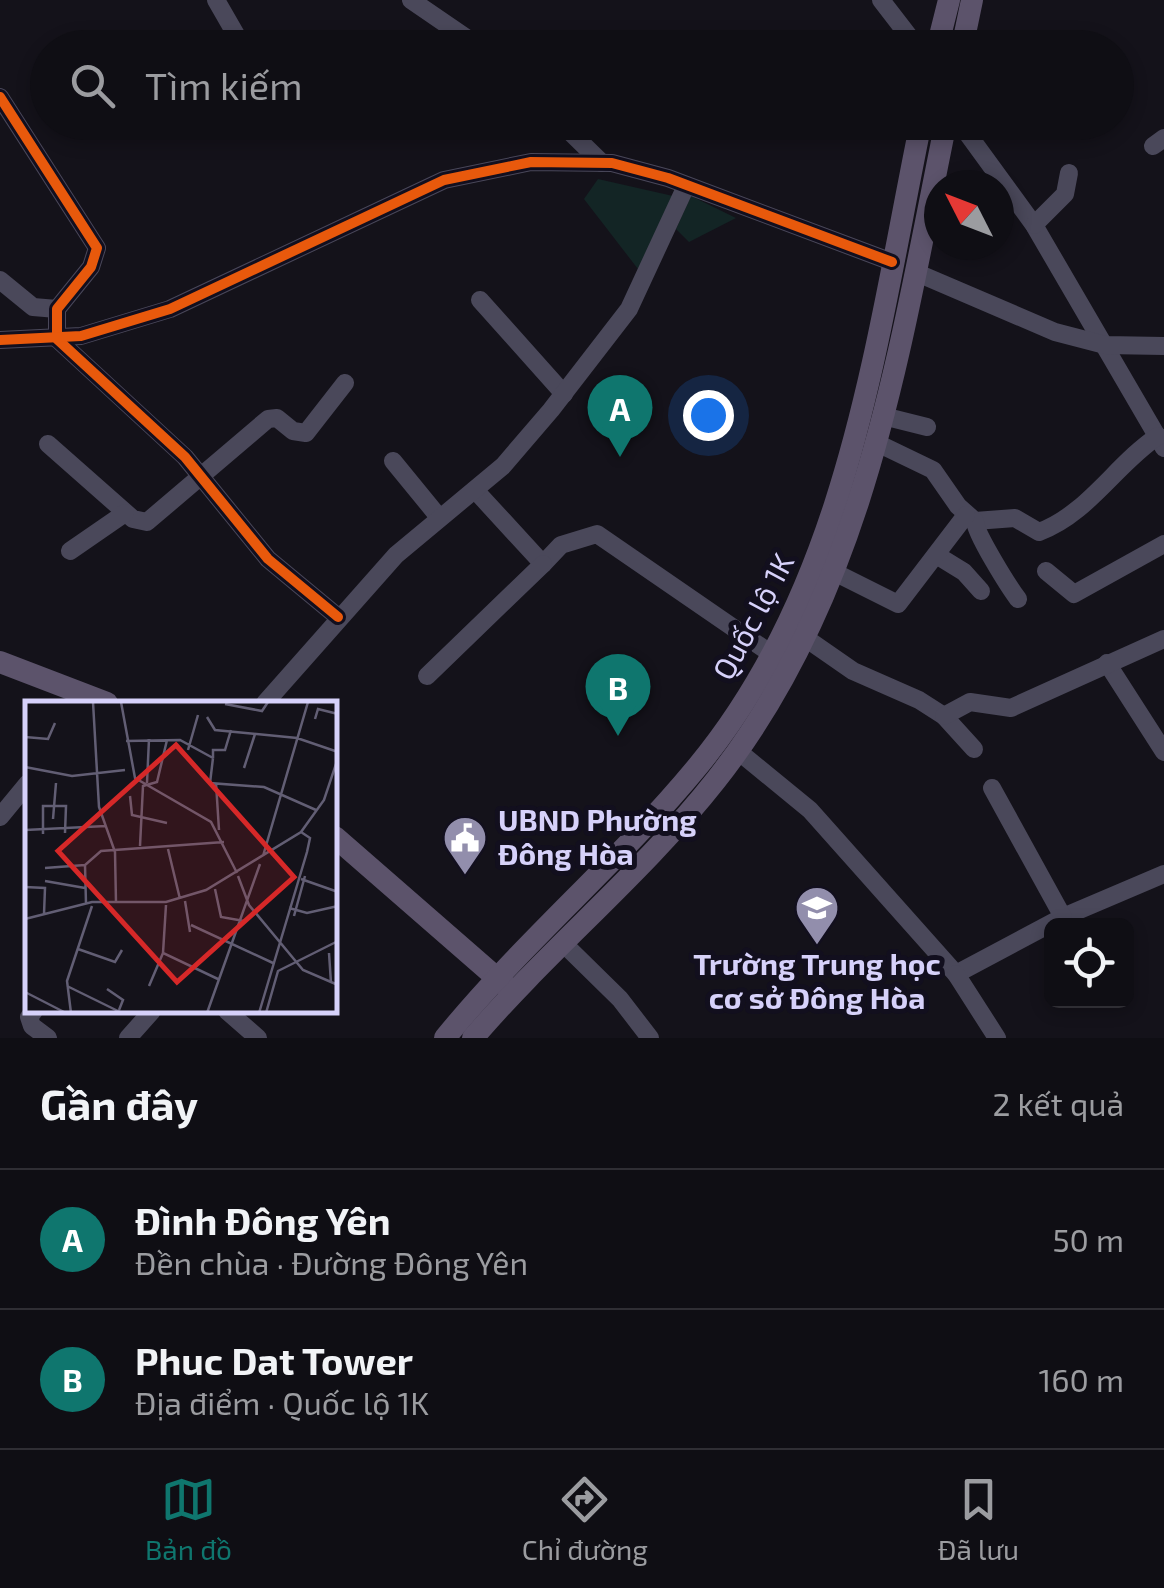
<!DOCTYPE html>
<html lang="vi">
<head>
<meta charset="utf-8">
<style>
  :root { --surface:#0f0e14; --page:#18171d; --text:#f1f3f6; --muted:#9b9ca0; --line:#2f2e34; --accent:#0f766e }
  body { margin:0; font-family:"Exo 2",sans-serif; background:var(--page); color:var(--text) }
  .controls { position:absolute; right:30px; bottom:30px; display:grid; overflow:hidden; border-radius:15px; box-shadow:0 5px 15px #0003 }
  .controls button { width:90px; height:90px; display:grid; place-items:center; padding:0; border:0; border-bottom:2px solid var(--line); background:var(--surface); color:var(--text); font:50px sans-serif }
  .compass { position:absolute; left:924px; top:170px; width:90px; height:90px; border-radius:50%; background:var(--surface); box-shadow:0 5px 15px #0003; rotate:312deg }
  .you { position:absolute; left:708px; top:415px; width:35px; height:35px; margin:-25px; border:8px solid #fff; border-radius:50%; background:#1a73e8; box-shadow:0 0 0 15px #1a73e833 }
  .badge { display:grid; place-items:center; width:65px; height:65px; border-radius:50%; background:var(--accent); color:#fff; font-size:32px; font-weight:700 }
  .pin { position:absolute; translate:-50% -82px; filter:drop-shadow(0 2px 5px #0008) }
  .pin::after { content:''; position:absolute; top:52px; width:35px; height:30px; background:inherit; clip-path:polygon(0 0,100% 0,50% 100%) }
  .list { margin:0; padding:0; list-style:none }
  h2 { display:flex; justify-content:space-between; align-items:center; height:130px; margin:0; padding:0 40px; font-size:42px }
  h2 small { font-size:32px; font-weight:400; color:var(--muted) }
  .list li { display:grid; grid-template-columns:65px 1fr auto; gap:30px; align-items:center; box-sizing:border-box; height:140px; padding:0 40px; border-top:2px solid var(--line) }
  .list b { display:block; font-size:38px; white-space:nowrap }
  .list p { margin:0; font-size:32px; white-space:nowrap; color:var(--muted) }
  .list em { font-size:32px; font-style:normal; color:var(--muted) }
  .icon { flex:none; width:55px; height:55px; fill:none; stroke:currentColor; stroke-width:2; stroke-linecap:round; stroke-linejoin:round }
  .map { position:relative; flex:none; width:1164px; height:1038px; overflow:hidden }
  .search { position:absolute; background:var(--surface); box-shadow:0 5px 15px #0003; left:30px; right:30px; top:30px; height:110px; display:flex; align-items:center; gap:25px; box-sizing:border-box; padding:0 35px; border-radius:55px; color:var(--muted); font-size:38px }
  .sheet { height:410px; background:var(--surface) }
  nav { display:flex; justify-content:space-around; align-items:center; box-sizing:border-box; height:140px; border-top:2px solid var(--line); background:var(--surface); font-size:28px; color:var(--muted) }
  nav a { display:grid; justify-items:center; gap:5px }
  nav .on { color:var(--accent) }
  .map>svg:first-child { display:block }
</style>
</head>
<body>
<div class="map">
<svg width="1164" height="1038" viewBox="0 0 1164 1038">
  <rect width="100%" height="100%" fill="#14121a"/>
  <g fill="#132525">
    <polygon points="598,179 673,196 638,269 584,199"/>
    <polygon points="691,196 736,218 689,242 676,229"/>
  </g>
  <g fill="none" stroke-linecap="round" stroke-linejoin="round">
    <g stroke="#4a485a" stroke-width="18">
      <polyline points="216,0 239,40"/>
      <polyline points="411,0 481,48"/>
      <polyline points="881,0 918,48"/>
      <polyline points="0,97 97,248 91,267 57,309 57,339 185,457 268,559 338,617"/>
      <polyline points="560,122 602,163"/>
      <polyline points="959,122 1034,225 1164,448"/>
      <polyline points="1153,146 1164,138"/>
      <polyline points="1034,225 1065,194 1069,173"/>
      <polyline points="915,272 1055,332 1105,345 1164,346"/>
      <polyline points="0,280 33,307 57,309"/>
      <polyline points="480,300 564,394"/>
      <polyline points="0,340 81,336 170,309 444,180 531,162 612,163 668,178 892,262"/>
      <polyline points="883,416 927,427"/>
      <path d="M877,443L933,470L958,506L975,521L1015,518L1039,532C1088,514 1116,464 1158,436"/>
      <polyline points="48,444 133,519 147,522 268,419 277,418 293,431 306,433 345,383"/>
      <polyline points="393,461 438,516"/>
      <polyline points="475,490 543,564 561,545 597,534 773,655"/>
      <path d="M975,521C975,533 1009,587 1018,599"/>
      <polyline points="70,551 125,513"/>
      <polyline points="938,556 964,572 981,591"/>
      <polyline points="1046,571 1074,594 1164,544"/>
      <polyline points="836,573 898,604 966,515"/>
      <polyline points="804,637 853,671 919,700 944,716 974,749"/>
      <polyline points="1107,663 1164,752"/>
      <polyline points="427,676 543,564"/>
      <polyline points="265,703 396,555 503,466 551,410 629,309 686,186"/>
      <polyline points="944,716 970,702 1011,708 1164,639"/>
      <polyline points="738,751 810,810 956,974 1063,917 1164,874"/>
      <polyline points="992,788 1063,917"/>
      <polyline points="0,817 28,783"/>
      <polyline points="565,945 620,999 650,1038"/>
      <polyline points="956,974 997,1038"/>
      <polyline points="34,1011 29,1017 32,1026 48,1038"/>
      <polyline points="227,1011 258,1038"/>
      <polyline points="128,1038 152,1011"/>
    </g>
    <g stroke="#5c536b" stroke-width="22">
      <polyline points="937,48 949,0"/>
      <polyline points="962,48 972,0"/>
      <polyline points="0,662 107,703"/>
      <polyline points="335,837 506,986"/>
      <path d="M445,1038C523,942 619,862 698,766C848,584 875,346 921,122"/>
      <path d="M473,1038C550,948 643,873 716,780C865,591 899,351 946,122"/>
    </g>
    <defs>
      <g id="cycleway">
        <polyline points="0,97 97,248 91,267 57,309 57,339 185,457 268,559 338,617"/>
        <polyline points="0,340 81,336 170,309 444,180 531,162 612,163 668,178 892,262"/>
      </g>
    </defs>
    <use href="#cycleway" stroke="#120f1e" stroke-width="16"/>
    <use href="#cycleway" stroke="#e8590c" stroke-width="10"/>
  </g>
  <defs>
    <symbol id="civic-pin" viewBox="-11 -11 22 30"><path d="M0 17L-7.5 6A9.5 9.5 0 1 1 7.5 6Z" fill="#928eac" stroke="#120f1e"/><path d="M-.6-6.5H3V-4.5H.6V-3L4-1V1h2V6H-6V1h2V-1L-.6-3ZM-1.2 2.5V6h2.4V2.5Z" fill="#fff"/></symbol>
    <symbol id="school-pin" viewBox="-11 -11 22 30"><path d="M0 17L-7.5 6A9.5 9.5 0 1 1 7.5 6Z" fill="#928eac" stroke="#120f1e"/><path d="M0-5L7-2L0 1L-7-2ZM-4 1L0 2.5L4 1V4Q0 6-4 4Z" fill="#fff"/></symbol>
  </defs>
  <g fill-rule="evenodd">
    <use href="#civic-pin" x="440" y="813" width="50" height="68"/>
    <use href="#school-pin" x="792" y="883" width="50" height="68"/>
  </g>
  <g text-anchor="middle" stroke-width="10" stroke-linejoin="round" paint-order="stroke">
    <g font-size="30" fill="#d6d1fa" stroke="#120f1e">
      <text transform="translate(754 617) rotate(-62)" y="10">Quốc lộ 1K</text>
    </g>
    <g font-size="30" font-weight="bold" fill="#d6d1fa" stroke="#120f1e" text-anchor="start">
      <text x="498" y="831">UBND Phường<tspan x="498" dy="34">Đông Hòa</tspan></text>
      <text x="817" y="975" text-anchor="middle">Trường Trung học<tspan x="817" dy="34">cơ sở Đông Hòa</tspan></text>
    </g>
  </g>
  <g transform="translate(25 701)">
    <rect width="312" height="312" fill="#14121a"/>
    <path fill="none" stroke="#625e74" stroke-width="2.5" d="M68,1L74,106L90,151L91,202M96,1L110,77L186,121L212,172M200,3L237,10L243,1M182,16L190,29L272,37L313,51M290,18L293,8L313,13M0,36L23,38L30,22M101,40L155,39L188,57M163,49L173,14M188,57L185,82L239,86L291,109M188,57V49H200L206,29M0,66L47,75L100,69M219,67L230,33M122,82L124,38M191,82L194,129M105,95L107,114L142,122M28,118L31,82M0,129L81,125M18,133V105H41L40,132M115,145L118,85L132,81L142,39M143,148L155,198M238,155L283,1M20,167L60,164M213,175L224,204L278,269L313,284M276,178L313,191M20,180L60,187M0,186L20,187L19,213M190,188L196,216L219,220M160,200L165,231M61,203L60,164L76,150L199,141M141,204L138,252L195,279M264,207L282,212L313,205M269,215L280,175M0,218L67,201H141L181,189L276,131L299,99L313,57M166,224L248,262M53,248L90,261L97,249M304,252L306,282M42,285L97,312M124,285L138,252M82,288L98,299L94,309M0,291L41,312M46,312L42,280L67,205M182,312L235,163M234,312L282,151L285,137L276,131M241,312L253,270L313,240"/>
    <path fill="#d62828" fill-opacity="0.15" stroke="#d62828" stroke-width="5" d="M151,44L269,176L152,281L33,150Z"/>
    <rect width="312" height="312" fill="none" stroke="#d6d1fa" stroke-width="5"/>
  </g>
</svg>
<div class="controls">
<button><svg class="icon" aria-label="locate" viewBox="0 0 24 24"><circle cx="12" cy="12" r="6"/><path d="M12 2v4M12 18v4M2 12h4M18 12h4"/></svg></button>
</div>
<svg class="compass" viewBox="-18 -18 36 36"><path d="M0-13l5 13h-10z" fill="#e53935"/><path d="M0 13l5-13h-10z" fill="#9b9ca0"/></svg>
<div class="you"></div>
<div class="pin badge" style="left:620px;top:457px">A</div>
<div class="pin badge" style="left:618px;top:736px">B</div>
<div class="search"><svg class="icon" aria-label="search" viewBox="0 0 24 24"><circle cx="10" cy="10" r="6"/><path d="M15 15l6 6"/></svg>Tìm kiếm</div>
</div>
<section class="sheet">
<h2>Gần đây<small>2 kết quả</small></h2>
<ul class="list">
<li><span class="badge">A</span><div><b>Đình Đông Yên</b><p>Đền chùa · Đường Đông Yên</p></div><em>50 m</em></li>
<li><span class="badge">B</span><div><b>Phuc Dat Tower</b><p>Địa điểm · Quốc lộ 1K</p></div><em>160 m</em></li>
</ul>
</section>
<nav>
<a class="on"><svg class="icon" aria-label="map" viewBox="0 0 24 24"><path d="M3 6l6-2 6 2 6-2v14l-6 2-6-2-6 2zM9 4v14M15 6v14"/></svg>Bản đồ</a>
<a><svg class="icon" aria-label="directions" viewBox="0 0 24 24"><path d="M12 3l9 9-9 9-9-9zM9 14v-3h6M13 9l2 2-2 2"/></svg>Chỉ đường</a>
<a><svg class="icon" aria-label="saved" viewBox="0 0 24 24"><path d="M7 4h10v16l-5-4-5 4z"/></svg>Đã lưu</a>
</nav>
</body>
</html>
